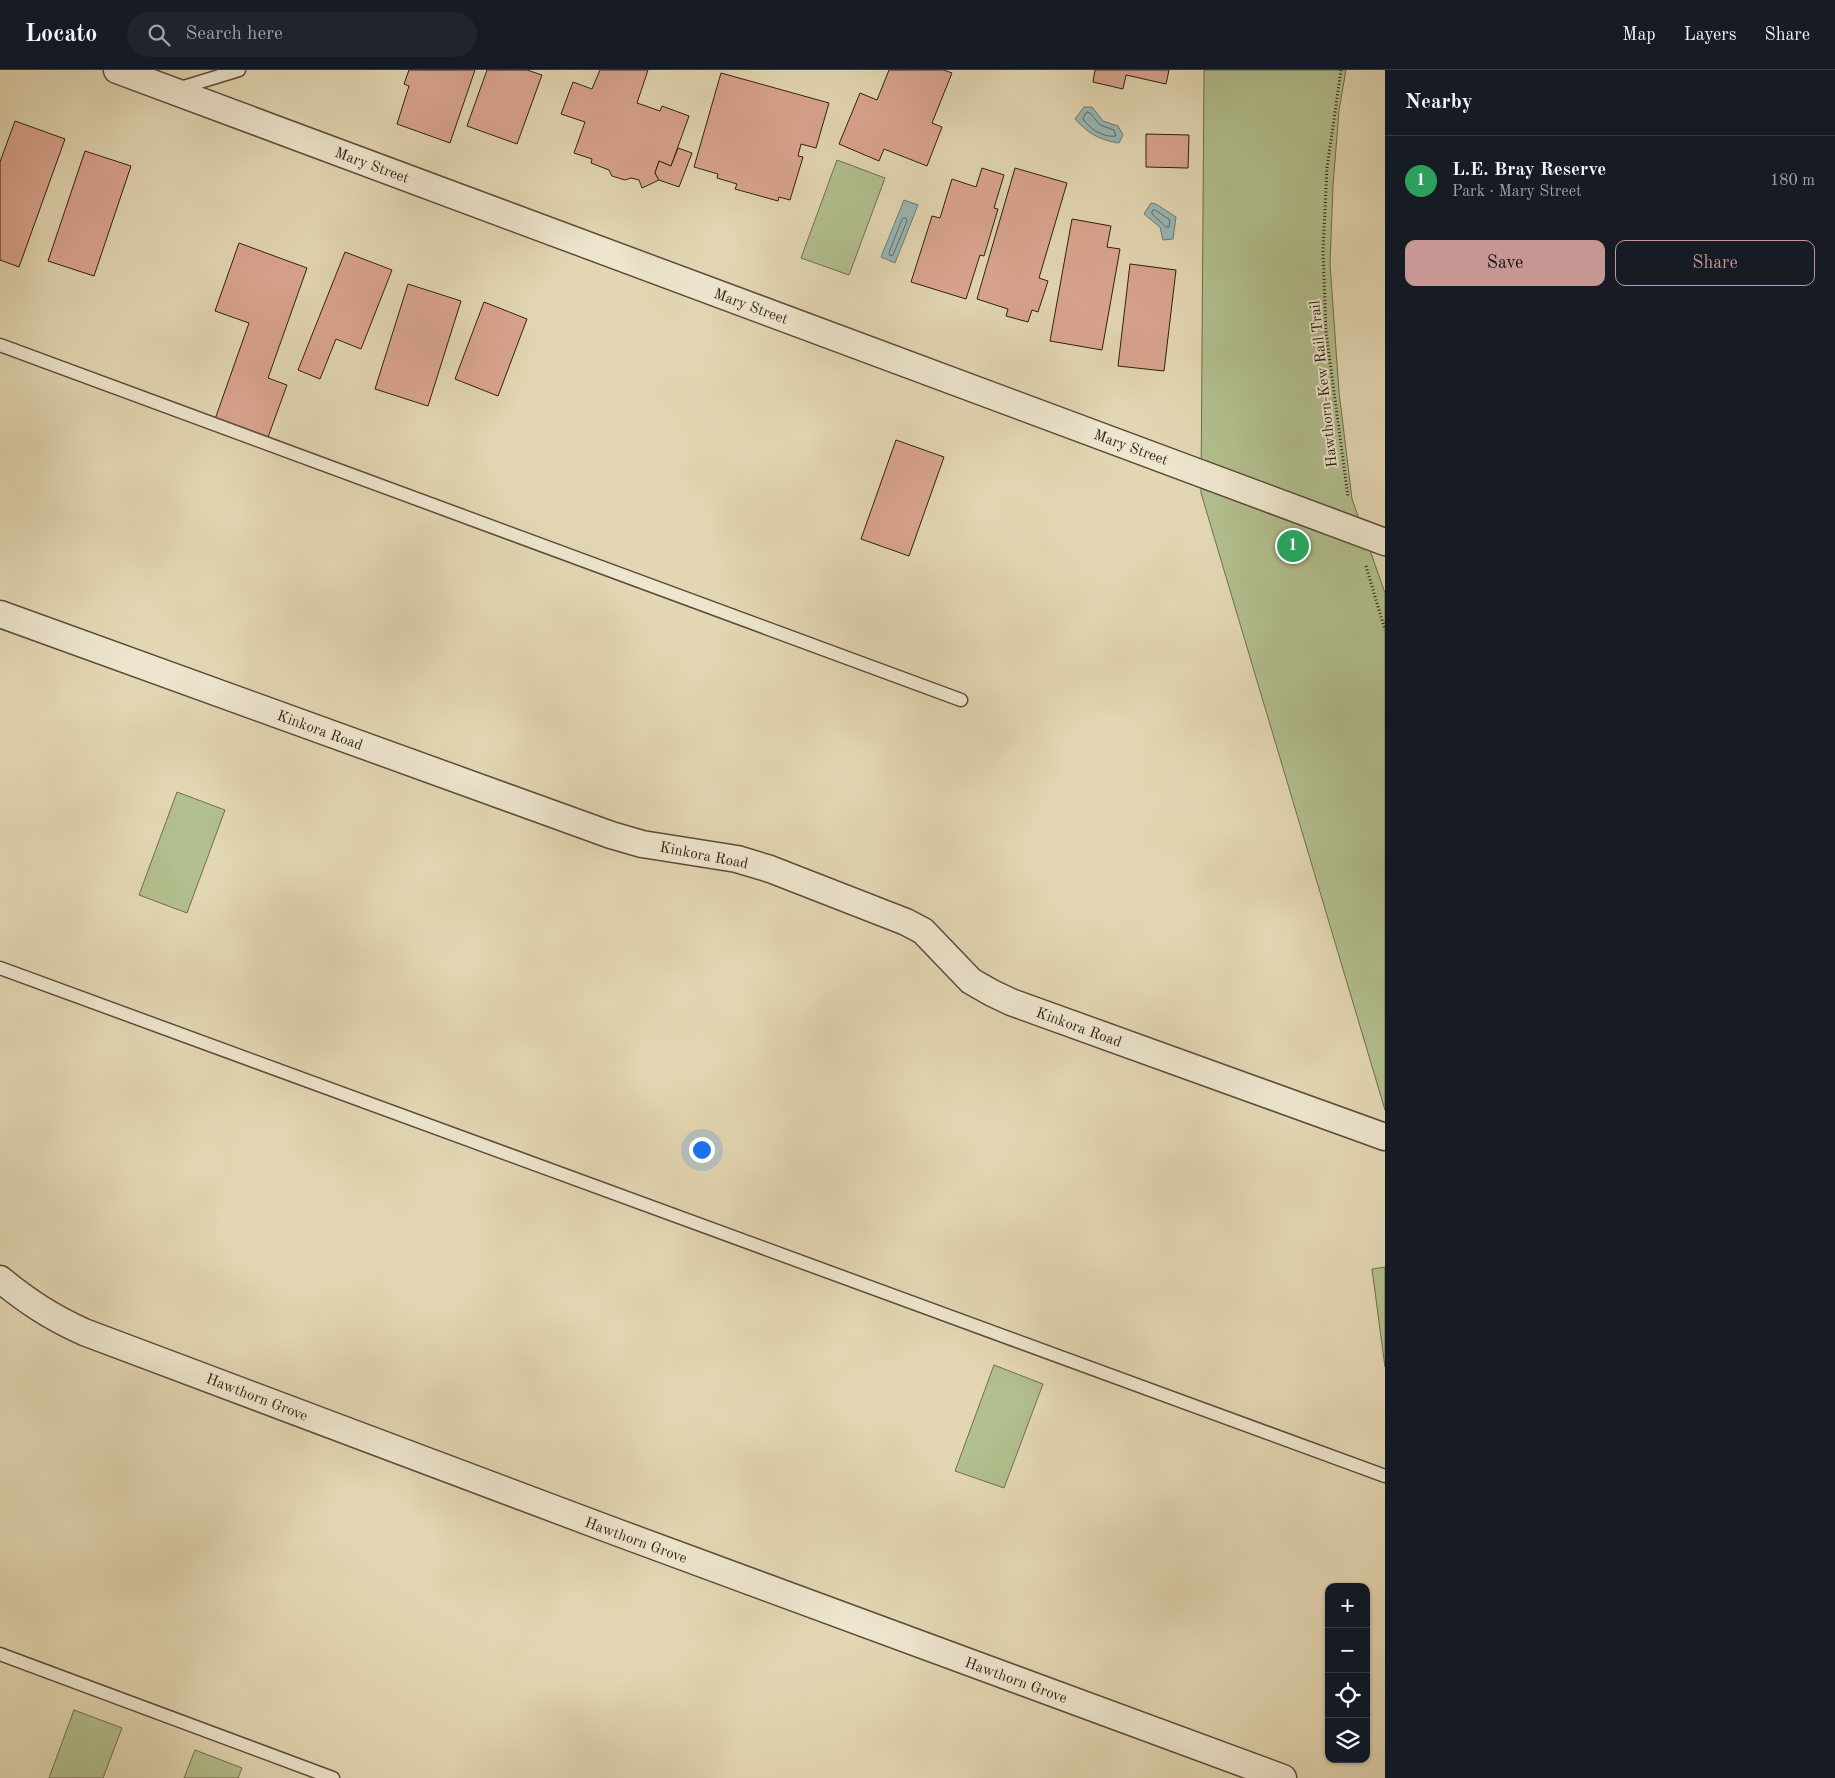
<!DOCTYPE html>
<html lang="en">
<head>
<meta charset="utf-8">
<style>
  :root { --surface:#171b24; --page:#20242c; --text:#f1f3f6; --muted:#9ea1a6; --line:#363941; --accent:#c59692 }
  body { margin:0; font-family:"Old Standard TT",serif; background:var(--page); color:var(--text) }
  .controls { position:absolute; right:15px; bottom:15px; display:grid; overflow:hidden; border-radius:10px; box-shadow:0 1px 4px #0004 }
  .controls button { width:45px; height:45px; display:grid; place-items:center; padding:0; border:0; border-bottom:1px solid var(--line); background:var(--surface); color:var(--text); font:25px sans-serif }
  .you { position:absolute; left:701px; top:1079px; width:18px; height:18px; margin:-12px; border:4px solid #fff; border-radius:50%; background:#1a73e8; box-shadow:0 0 0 8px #1a73e833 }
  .badge { display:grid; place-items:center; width:32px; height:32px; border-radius:50%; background:var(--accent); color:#fff; font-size:16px; font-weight:700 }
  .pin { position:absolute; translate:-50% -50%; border:2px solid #fff; box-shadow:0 1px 5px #0006 }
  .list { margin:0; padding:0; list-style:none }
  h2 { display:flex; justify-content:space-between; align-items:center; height:65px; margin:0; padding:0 20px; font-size:21px }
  h2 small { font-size:16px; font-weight:400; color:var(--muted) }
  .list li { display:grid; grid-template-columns:32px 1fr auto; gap:15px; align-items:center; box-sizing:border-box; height:90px; padding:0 20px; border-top:1px solid var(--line) }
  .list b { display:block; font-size:19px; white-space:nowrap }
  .list p { margin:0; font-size:16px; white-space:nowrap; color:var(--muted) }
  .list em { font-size:16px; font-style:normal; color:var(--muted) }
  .actions { display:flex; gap:10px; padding:15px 20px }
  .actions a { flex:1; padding:11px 0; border:1px solid var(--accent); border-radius:10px; text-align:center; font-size:18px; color:var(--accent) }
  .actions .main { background:var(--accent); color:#111 }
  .icon { flex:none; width:28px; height:28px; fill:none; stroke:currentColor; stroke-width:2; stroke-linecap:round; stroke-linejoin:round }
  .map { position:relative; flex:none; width:1385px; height:1708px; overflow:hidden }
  header { display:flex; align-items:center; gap:30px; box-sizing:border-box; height:70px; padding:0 25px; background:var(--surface); border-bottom:1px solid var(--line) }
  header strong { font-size:24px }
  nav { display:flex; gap:28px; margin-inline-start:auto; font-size:18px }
  .search { width:350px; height:45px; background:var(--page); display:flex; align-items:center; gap:12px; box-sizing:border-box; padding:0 18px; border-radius:28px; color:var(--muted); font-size:19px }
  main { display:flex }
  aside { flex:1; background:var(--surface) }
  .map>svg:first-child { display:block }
</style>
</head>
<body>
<header>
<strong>Locato</strong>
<div class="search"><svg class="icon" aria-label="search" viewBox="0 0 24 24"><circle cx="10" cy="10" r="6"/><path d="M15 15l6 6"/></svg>Search here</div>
<nav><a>Map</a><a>Layers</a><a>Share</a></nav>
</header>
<main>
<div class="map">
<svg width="1385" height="1708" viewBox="0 0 1385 1708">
  <rect width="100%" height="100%" fill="#e3d7b3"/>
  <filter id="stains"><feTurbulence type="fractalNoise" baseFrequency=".004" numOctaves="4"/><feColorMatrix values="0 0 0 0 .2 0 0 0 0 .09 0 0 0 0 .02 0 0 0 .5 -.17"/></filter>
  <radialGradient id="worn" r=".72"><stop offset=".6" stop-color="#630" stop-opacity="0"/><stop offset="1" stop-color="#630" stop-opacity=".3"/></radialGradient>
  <g fill="#b2bf8e" stroke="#706e4f">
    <polygon points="1204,0 1346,0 1339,40 1333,116 1330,194 1339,322 1352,429 1385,523 1385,1040 1201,423"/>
    <polygon points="837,90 885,108 849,205 801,188"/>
    <polygon points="177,722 225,740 187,843 139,825"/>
    <polygon points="1385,1197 1385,1297 1372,1199"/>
    <polygon points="994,1295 1043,1314 1004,1418 955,1401"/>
    <polygon points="74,1640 122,1658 103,1708 49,1708"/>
    <polygon points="195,1680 242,1698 238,1708 184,1708"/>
  </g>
  <g fill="#98b7b6" stroke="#6e7a74">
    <path d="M1084,37H1092L1103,51L1118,56L1123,65L1119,73C1099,70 1089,64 1075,49Z"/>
    <polygon points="904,130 918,135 895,193 881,187"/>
    <polygon points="1151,133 1156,134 1176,147 1173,169 1163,170 1160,157 1144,144"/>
  </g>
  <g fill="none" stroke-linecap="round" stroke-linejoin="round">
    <g stroke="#646a63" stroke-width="1">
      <path d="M1087,42L1090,43L1100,55L1114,60L1116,66C1103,68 1090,59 1083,49Z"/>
      <polygon points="1155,140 1170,150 1169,157 1166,157 1152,144 1152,141"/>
      <polygon points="903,148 906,148 907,151 893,185 890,186 889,183"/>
    </g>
  </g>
  <g fill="#daa590" stroke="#2f1e10">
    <polygon points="409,0 475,0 450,73 397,54 409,16 404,14"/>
    <polygon points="487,0 527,0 542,5 517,74 467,56"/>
    <polygon points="600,0 648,0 637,33 660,41 662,36 689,46 671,96 659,91 655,103 659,110 642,118 639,110 631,108 625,110 612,106 609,100 591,93 592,89 574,83 585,52 561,44 573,12 592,19"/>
    <polygon points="889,0 944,0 952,3 932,53 942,57 927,96 884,79 879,91 839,74 860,23 877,30"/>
    <polygon points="1095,0 1169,0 1166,14 1126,5 1123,19 1093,12"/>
    <polygon points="721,3 829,33 816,78 801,74 798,86 803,87 790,130 779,127 778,131 735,119 737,114 717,108 718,104 694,97"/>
    <polygon points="15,51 65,69 19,197 0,190 0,92"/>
    <polygon points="1146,64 1189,65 1188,98 1146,97"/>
    <polygon points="678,78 692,83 679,117 659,110 655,103 659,91 671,96"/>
    <polygon points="85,81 131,96 94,206 48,191"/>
    <polygon points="982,98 1004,105 994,138 998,139 984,186 980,185 966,229 911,212 932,146 940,148 952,109 976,117"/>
    <polygon points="1015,98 1067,113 1039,208 1048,211 1038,242 1032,240 1028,252 1006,246 1008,239 977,229"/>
    <polygon points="1072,149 1111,156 1107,177 1120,179 1102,280 1050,271"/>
    <polygon points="239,173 307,198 268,308 287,315 267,370 214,352 249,253 215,241"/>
    <polygon points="345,182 392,200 361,279 336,269 320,309 298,300"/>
    <polygon points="1130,194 1176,200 1164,301 1118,296"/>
    <polygon points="408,214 461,231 428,336 375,319"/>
    <polygon points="484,232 527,249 498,326 455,309"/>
    <polygon points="896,370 944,387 909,486 861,469"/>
  </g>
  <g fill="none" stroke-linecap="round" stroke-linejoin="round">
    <defs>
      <g id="service">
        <polyline points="177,19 239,0"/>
        <polyline points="0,275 961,630"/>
        <polyline points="0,898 1385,1406"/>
        <polyline points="0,1584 333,1708"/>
      </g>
      <g id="minor">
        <polyline points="117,0 1385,472"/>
        <polyline points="0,544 611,765 642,774 737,789 770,799 906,852 923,861 971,911 992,923 1011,932 1385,1067"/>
        <path d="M0,1209C28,1232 51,1247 84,1262L608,1459L1283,1708"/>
      </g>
    </defs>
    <use href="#service" stroke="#5c4c39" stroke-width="15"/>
    <use href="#minor" stroke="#5c4c39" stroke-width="29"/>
    <g stroke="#2f1e10" stroke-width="3" stroke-dasharray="1 2.5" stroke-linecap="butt">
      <polyline points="1341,0 1327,98 1323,180 1326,262 1348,427"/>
      <polyline points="1366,496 1385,560"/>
    </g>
    <use href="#service" stroke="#ede5ce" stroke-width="12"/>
    <use href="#minor" stroke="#ede5ce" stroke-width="26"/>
  </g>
  <g text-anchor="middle" stroke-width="4" stroke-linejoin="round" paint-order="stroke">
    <g font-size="15" fill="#2f1e10" stroke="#ede5ce">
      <text transform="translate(372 95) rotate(20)" y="5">Mary Street</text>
      <text transform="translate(751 236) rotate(20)" y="5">Mary Street</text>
      <text transform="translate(1323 314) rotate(-96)" y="5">Hawthorn-Kew Rail Trail</text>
      <text transform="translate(1131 377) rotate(20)" y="5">Mary Street</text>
      <text transform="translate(320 660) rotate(20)" y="5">Kinkora Road</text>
      <text transform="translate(704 785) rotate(11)" y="5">Kinkora Road</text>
      <text transform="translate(1079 957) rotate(20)" y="5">Kinkora Road</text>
      <text transform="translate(257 1327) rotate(21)" y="5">Hawthorn Grove</text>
      <text transform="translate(636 1470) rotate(20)" y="5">Hawthorn Grove</text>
      <text transform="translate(1016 1610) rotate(20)" y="5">Hawthorn Grove</text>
    </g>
  </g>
  <rect width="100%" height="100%" filter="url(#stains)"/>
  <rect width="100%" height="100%" fill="url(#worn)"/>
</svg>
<div class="controls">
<button>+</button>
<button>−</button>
<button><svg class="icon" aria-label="locate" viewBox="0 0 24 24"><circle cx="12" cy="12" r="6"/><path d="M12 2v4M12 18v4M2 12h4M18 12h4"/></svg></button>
<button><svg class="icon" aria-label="layers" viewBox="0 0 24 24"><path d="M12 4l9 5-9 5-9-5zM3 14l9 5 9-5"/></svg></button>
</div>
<div class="you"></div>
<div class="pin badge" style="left:1293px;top:476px;background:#2e9e5b">1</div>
</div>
<aside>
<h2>Nearby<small></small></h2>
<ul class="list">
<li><span class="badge" style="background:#2e9e5b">1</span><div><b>L.E. Bray Reserve</b><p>Park · Mary Street</p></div><em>180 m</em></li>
</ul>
<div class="actions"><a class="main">Save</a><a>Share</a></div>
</aside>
</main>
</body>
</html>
